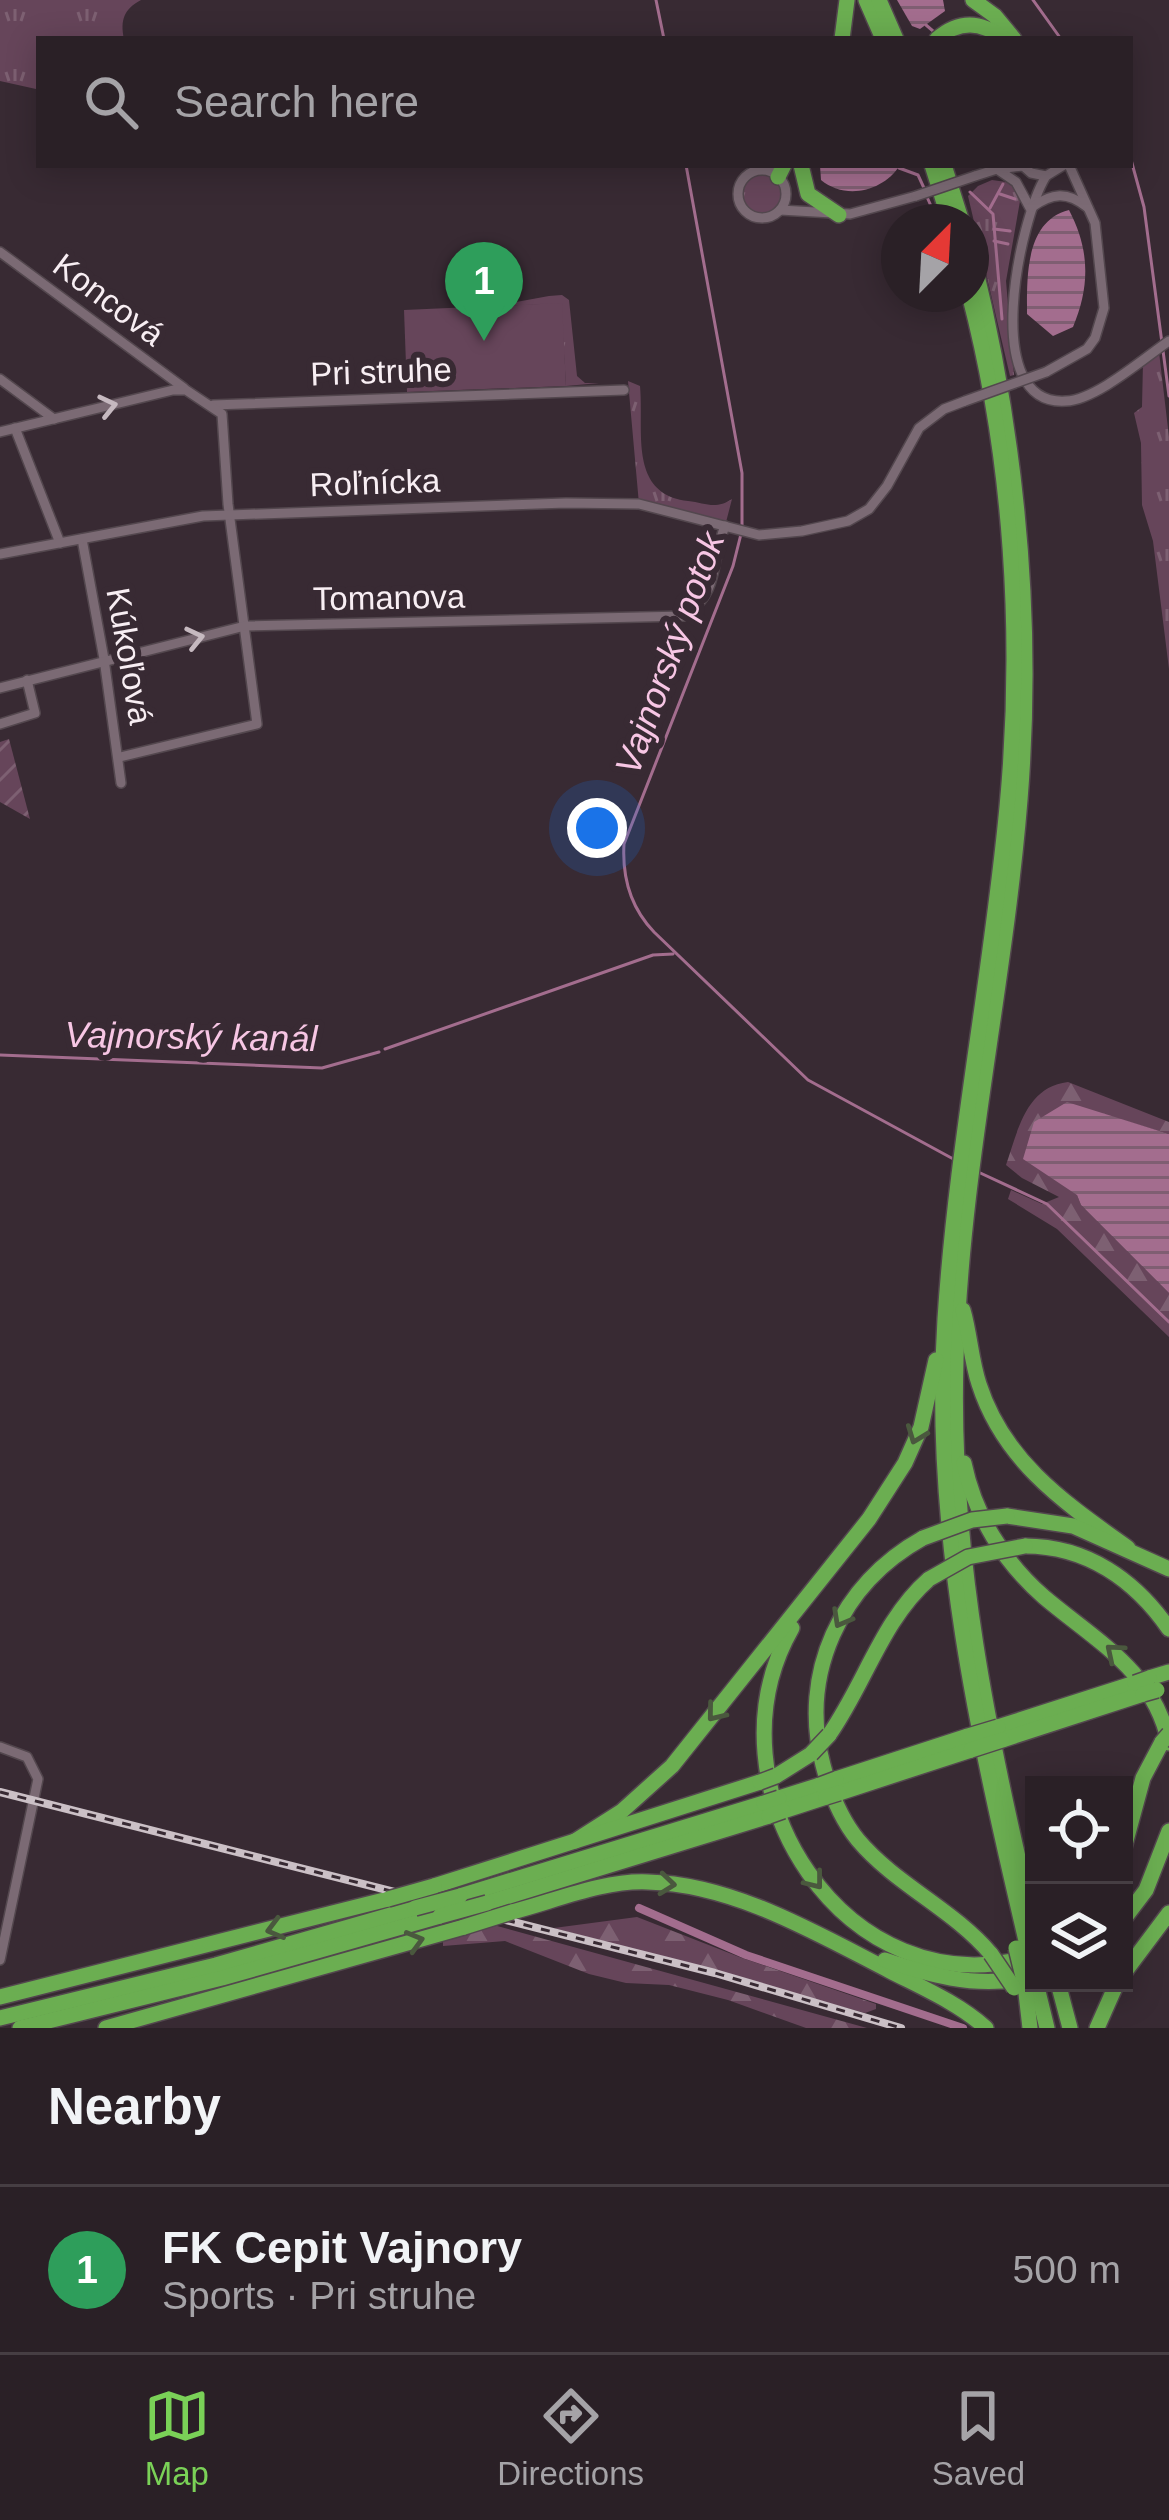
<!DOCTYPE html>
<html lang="en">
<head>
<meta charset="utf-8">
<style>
  :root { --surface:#2a2026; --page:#362d32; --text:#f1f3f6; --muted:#a5a3a7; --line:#463e43; --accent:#7ad157 }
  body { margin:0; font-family:Helvetica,sans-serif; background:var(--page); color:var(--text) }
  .controls { position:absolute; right:36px; bottom:36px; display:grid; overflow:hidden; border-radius:0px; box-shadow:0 6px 30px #0003 }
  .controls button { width:108px; height:108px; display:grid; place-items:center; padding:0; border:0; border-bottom:3px solid var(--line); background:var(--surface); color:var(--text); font:60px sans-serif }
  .compass { position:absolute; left:881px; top:204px; width:108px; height:108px; border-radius:50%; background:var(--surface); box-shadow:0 6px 30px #0003; rotate:24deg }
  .you { position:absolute; left:597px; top:828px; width:42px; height:42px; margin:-30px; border:9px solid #fff; border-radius:50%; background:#1a73e8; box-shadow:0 0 0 18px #1a73e833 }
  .badge { display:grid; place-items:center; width:78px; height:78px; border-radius:50%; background:var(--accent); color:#fff; font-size:39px; font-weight:700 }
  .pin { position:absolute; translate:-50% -99px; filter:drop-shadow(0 3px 6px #0008) }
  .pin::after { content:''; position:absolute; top:63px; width:42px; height:36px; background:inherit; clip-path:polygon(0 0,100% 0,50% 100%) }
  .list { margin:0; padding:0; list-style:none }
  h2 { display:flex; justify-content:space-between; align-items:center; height:156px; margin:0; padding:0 48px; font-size:51px }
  h2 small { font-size:39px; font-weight:400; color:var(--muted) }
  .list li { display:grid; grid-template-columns:78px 1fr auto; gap:36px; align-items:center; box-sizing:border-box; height:168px; padding:0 48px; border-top:3px solid var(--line) }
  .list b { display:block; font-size:45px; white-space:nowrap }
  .list p { margin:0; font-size:39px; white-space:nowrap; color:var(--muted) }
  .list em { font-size:39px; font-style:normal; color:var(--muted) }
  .icon { flex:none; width:66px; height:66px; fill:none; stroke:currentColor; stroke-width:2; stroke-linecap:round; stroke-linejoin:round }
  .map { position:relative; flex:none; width:1169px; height:2028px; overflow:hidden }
  .search { position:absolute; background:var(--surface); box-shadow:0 6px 30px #0003; left:36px; right:36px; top:36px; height:132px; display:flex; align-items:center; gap:30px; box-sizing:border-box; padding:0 42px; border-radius:0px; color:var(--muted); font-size:45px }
  .sheet { height:324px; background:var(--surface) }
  nav { display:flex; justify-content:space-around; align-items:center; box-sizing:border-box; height:168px; border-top:3px solid var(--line); background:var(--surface); font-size:33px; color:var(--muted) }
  nav a { display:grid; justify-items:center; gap:6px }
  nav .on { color:var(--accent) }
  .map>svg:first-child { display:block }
</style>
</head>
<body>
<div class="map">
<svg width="1169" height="2028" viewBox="0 0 1169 2028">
  <defs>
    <pattern id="grass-tufts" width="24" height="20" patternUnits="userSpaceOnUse" patternTransform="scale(3)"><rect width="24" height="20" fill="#66455a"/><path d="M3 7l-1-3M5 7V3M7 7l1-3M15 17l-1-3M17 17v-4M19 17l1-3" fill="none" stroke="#7d6072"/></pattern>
    <pattern id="forest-firs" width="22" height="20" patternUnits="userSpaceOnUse" patternTransform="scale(3)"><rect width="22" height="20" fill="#66455a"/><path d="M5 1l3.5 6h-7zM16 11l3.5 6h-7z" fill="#7d6072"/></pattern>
    <pattern id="garden-furrows" width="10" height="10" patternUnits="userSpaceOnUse" patternTransform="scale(3)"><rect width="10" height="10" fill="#66455a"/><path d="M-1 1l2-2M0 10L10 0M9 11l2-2" fill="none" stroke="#7d6072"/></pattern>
    <pattern id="water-rules" width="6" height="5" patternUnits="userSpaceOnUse" patternTransform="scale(3)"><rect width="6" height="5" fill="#a36d8e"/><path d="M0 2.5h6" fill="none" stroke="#7f5e72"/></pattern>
  </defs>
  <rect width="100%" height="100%" fill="#382a33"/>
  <g fill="url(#grass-tufts)">
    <path d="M0,0H141C124,9 120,20 124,39H39V88L36,89L0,81Z"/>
    <circle cx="762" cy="194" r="19"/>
    <polygon points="992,180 1006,182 1015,188 1020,201 1006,281 1014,375 1010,376 968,196 978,186"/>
    <polygon points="549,296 562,295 569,300 577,376 585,383 599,383 566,386 561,304 494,306"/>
    <polygon points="1159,352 1169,437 1169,669 1153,541 1142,505 1141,443 1134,413 1142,407 1143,363"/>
    <path d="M628,381L640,386C644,431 628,494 688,501C705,503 716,510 732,499L725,526L639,504Z"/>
  </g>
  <g fill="url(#forest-firs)">
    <path d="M1068,1082L1169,1122V1134L1119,1119L1077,1195L1081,1205L1169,1293V1337L1057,1229L1008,1199L1011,1190L1042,1204L1059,1197L1022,1178L1006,1165C1018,1130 1026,1087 1068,1082Z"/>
    <polygon points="637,1917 742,1958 876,2004 876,2009 865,2013 554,1928"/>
    <polygon points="490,1924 867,2028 806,2028 728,2000 669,1985 626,1983 589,1974 505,1941 443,1946 443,1938"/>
  </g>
  <polygon fill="url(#garden-furrows)" points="9,739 30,819 0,802 0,742"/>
  <polygon fill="#66455a" points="562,303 566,386 407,392 404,310"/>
  <g fill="url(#water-rules)">
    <polygon points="897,0 943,0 945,11 920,29 912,26"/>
    <path d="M820,165H900C883,192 845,200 821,180Z"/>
    <path d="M1069,210C1090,250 1090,286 1073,327L1053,336L1027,314C1027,277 1025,221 1069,210Z"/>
    <polygon points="1067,1102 1169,1134 1169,1293 1081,1205 1077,1195 1023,1159 1034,1122"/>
  </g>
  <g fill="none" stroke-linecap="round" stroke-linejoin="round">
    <g stroke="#a36d8e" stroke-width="3">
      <polyline points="656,0 664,39"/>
      <polyline points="1033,0 1061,39"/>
      <polyline points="926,25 933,31"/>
      <polyline points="1130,156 1144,207 1169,396"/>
      <path d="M686,165L742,473V530L733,566L624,844C622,878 630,907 654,932L808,1080L957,1161"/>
      <polyline points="899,168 918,175 924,188"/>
      <polyline points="970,192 993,214 1002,319"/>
      <polyline points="1000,194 1015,199"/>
      <polyline points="927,197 931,206 928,215"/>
      <polyline points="990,208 1003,184"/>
      <polyline points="994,229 1010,231"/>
      <polyline points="994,241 1008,244"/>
      <polyline points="385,1049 653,955 673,954"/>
      <polyline points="0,1055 322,1068 379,1052"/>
      <polyline points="976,1171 1047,1204 1169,1322"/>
    </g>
    <polyline stroke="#a36d8e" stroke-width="8" points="639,1908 746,1955 963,2028"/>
    <defs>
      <g id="minor">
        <polyline points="1022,165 1031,173 1046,176 1064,165"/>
        <polyline points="997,169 1016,182 1030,208"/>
        <circle cx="762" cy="194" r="24"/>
        <polyline points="975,176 997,169 1023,166"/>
        <path d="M1046,176C1020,218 978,407 1066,401C1096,400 1144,358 1169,341"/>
        <path d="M1032,207C1052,193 1067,191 1087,207"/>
        <polyline points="780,210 850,214 916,196"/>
        <polyline points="0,252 184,388"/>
        <polyline points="1046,372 1087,349 1095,338 1104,308 1095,223 1069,165"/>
        <polyline points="0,379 54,419"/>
        <polyline points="213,405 624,390"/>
        <polyline points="15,428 60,543"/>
        <polyline points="0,432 173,390 186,390 222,414 228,504 257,724 120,757"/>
        <polyline points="82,539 104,659 121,783"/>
        <polyline points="0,554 203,516 566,503 639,504 759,535 802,531 848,521 869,509 887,486 919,428 944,409 965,401"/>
        <path d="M0,688L245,626L685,616C721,590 710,563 725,526"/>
        <polyline points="0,724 35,713 27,680"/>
        <polyline points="0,1747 27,1757 38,1779 0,1960"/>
      </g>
      <g id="highway">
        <polyline points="866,0 883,39"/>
        <polyline points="879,0 896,39"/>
        <polyline points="973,0 995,16 1014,39"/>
        <polyline points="842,39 847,0"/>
        <path d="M937,39C959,20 981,21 1004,39"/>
        <polyline points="801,165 808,194 839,215"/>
        <polyline points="932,165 950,222"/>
        <polyline points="944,165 962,222"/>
        <polyline points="778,177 784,165"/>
        <path d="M971,250C1016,430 1035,614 1020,800C1005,987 961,1171 956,1360C950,1552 989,1739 1034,1925"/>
        <path d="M969,294C1012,458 1023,638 1007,807C991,978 956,1147 945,1319C931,1532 979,1740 1027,1945"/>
        <path d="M963,1310C970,1334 971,1360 979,1384C1004,1462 1065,1503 1128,1548"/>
        <path d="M964,1463C975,1516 1004,1562 1044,1597C1096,1641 1154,1671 1169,1743"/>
        <polyline points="1007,1516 1073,1526 1169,1569"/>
        <path d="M923,1538C840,1584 799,1674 823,1765C830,1792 840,1818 858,1840C896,1885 953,1909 991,1954"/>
        <path d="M1025,1546C1087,1546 1135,1580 1169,1629"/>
        <path d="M792,1628C701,1787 847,2012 1032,1956"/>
        <polyline points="1149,1678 1169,1672"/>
        <polyline points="998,1727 1135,1683"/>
        <path d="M829,1735C865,1684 882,1620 929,1579"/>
        <polyline points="1002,1740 1143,1694"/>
        <polyline points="776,1776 811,1754"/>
        <polyline points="836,1779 968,1736"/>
        <polyline points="839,1793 971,1750"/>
        <polyline points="779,1798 820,1785"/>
        <polyline points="783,1811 826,1797"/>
        <polyline points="575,1841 622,1811 672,1766 869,1519 905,1463 921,1427 936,1360"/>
        <polyline points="1124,1848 1143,1778 1162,1742"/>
        <polyline points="434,1886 760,1782"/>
        <polyline points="460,1896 764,1803"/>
        <polyline points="487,1903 769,1816"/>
        <path d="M512,1912C555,1901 603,1880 648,1882C733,1884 816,1933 890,1971C923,1988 958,2003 986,2028"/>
        <polyline points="1124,1919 1146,1890 1169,1831"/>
        <path d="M885,1960C929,1975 972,1987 1019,1979"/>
        <polyline points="1124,1973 1169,1913"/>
        <polyline points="1036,1983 1047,2028"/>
        <polyline points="1058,1983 1070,2028"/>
        <polyline points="1025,1985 1030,2028"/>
        <polyline points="0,1997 388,1899"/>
        <polyline points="0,2018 216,1965 415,1908"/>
        <polyline points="20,2028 222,1978 440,1916"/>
        <polyline points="106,2028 464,1927"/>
        <polyline points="1097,2028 1117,1983"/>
      </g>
    </defs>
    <use href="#minor" stroke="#53474e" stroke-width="12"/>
    <use href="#highway" stroke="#53474e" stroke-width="18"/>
    <use href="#minor" stroke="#7b6a74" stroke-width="9"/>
    <use href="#highway" stroke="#6bae51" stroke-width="15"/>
    <defs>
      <polyline id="rail" points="0,1792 715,1973 901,2028"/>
    </defs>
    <use href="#rail" stroke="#cbc0c6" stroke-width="8"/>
    <use href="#rail" stroke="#382a33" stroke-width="3" stroke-dasharray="9" stroke-linecap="butt"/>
    <defs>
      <g id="minor-bridge">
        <polyline points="916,196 975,176"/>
        <polyline points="965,401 1046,372"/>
      </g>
      <g id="highway-bridge">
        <polyline points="923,1538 972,1520 1007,1516"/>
        <polyline points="929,1579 968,1557 1025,1546"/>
        <polyline points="1135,1683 1149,1678"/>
        <polyline points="1143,1694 1157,1690"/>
        <polyline points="968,1736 998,1727"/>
        <polyline points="1162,1742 1169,1734"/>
        <polyline points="971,1750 1002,1740"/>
        <polyline points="811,1754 829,1735"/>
        <polyline points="760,1782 776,1776"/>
        <polyline points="820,1785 836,1779"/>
        <polyline points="826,1797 839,1793"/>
        <polyline points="764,1803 779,1798"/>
        <polyline points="769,1816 783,1811"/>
        <polyline points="388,1899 434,1886"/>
        <polyline points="415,1908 460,1896"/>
        <polyline points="440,1916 487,1903"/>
        <polyline points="464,1927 512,1912"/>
        <polyline points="1027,1945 1034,1974"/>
        <polyline points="1016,1948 1025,1985"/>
        <polyline points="991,1954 1014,1988"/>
      </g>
    </defs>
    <use href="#minor-bridge" stroke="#53474e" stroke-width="12" stroke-linecap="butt"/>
    <use href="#highway-bridge" stroke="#53474e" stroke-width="18" stroke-linecap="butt"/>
    <use href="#minor-bridge" stroke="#7b6a74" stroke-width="9"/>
    <use href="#highway-bridge" stroke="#6bae51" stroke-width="15"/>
  </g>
  <defs><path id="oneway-chevron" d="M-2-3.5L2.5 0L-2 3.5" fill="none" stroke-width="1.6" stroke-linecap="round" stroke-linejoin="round" transform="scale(3)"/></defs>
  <g stroke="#c6b9c0">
    <use href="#oneway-chevron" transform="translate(108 406) rotate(-13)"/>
    <use href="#oneway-chevron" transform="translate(195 638) rotate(-13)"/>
  </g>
  <g stroke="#4a583e">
    <use href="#oneway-chevron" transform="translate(916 1435) rotate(111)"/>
    <use href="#oneway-chevron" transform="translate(841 1619) rotate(119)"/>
    <use href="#oneway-chevron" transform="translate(1114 1652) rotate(-140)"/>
    <use href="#oneway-chevron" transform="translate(715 1713) rotate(129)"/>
    <use href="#oneway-chevron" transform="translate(815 1881) rotate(52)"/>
    <use href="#oneway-chevron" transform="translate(667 1884) rotate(6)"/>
    <use href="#oneway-chevron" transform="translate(275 1929) rotate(165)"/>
    <use href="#oneway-chevron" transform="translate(415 1941) rotate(-16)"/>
  </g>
  <g text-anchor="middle" stroke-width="12" stroke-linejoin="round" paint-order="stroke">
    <g font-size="33" fill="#f8eef3" stroke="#382a33">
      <text transform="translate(109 299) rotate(37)" y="12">Koncová</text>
      <text transform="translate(381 371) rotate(-2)" y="12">Pri struhe</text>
      <text transform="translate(375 482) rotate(-2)" y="12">Roľnícka</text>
      <text transform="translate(389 597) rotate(-1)" y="12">Tomanova</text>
      <text transform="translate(130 656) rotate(80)" y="12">Kúkoľová</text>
    </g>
    <g font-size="36" font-style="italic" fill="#f7c6e4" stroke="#382a33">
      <text transform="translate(669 653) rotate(-70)" y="13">Vajnorský potok</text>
      <text transform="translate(191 1036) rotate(1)" y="13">Vajnorský kanál</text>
    </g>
  </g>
</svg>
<div class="controls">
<button><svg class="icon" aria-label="locate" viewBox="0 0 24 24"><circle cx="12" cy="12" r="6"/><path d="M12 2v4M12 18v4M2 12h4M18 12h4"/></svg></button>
<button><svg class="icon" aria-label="layers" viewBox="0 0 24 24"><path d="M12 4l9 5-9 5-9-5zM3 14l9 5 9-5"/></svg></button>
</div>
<svg class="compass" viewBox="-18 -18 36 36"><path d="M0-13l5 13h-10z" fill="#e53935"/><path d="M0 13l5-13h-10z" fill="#a5a3a7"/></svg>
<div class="you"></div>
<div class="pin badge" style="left:484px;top:341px;background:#2e9e5b">1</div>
<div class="search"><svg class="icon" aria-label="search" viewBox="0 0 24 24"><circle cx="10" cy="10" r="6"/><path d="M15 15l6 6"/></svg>Search here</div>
</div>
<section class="sheet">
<h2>Nearby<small></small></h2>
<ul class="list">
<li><span class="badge" style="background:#2e9e5b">1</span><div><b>FK Cepit Vajnory</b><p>Sports · Pri struhe</p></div><em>500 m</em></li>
</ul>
</section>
<nav>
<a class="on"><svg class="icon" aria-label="map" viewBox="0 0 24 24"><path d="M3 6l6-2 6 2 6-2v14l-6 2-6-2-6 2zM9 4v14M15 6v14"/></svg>Map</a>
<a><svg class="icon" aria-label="directions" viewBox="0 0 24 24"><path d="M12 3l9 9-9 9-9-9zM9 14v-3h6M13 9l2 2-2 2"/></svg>Directions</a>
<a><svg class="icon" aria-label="saved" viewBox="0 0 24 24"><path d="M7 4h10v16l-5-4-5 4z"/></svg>Saved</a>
</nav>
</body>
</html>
